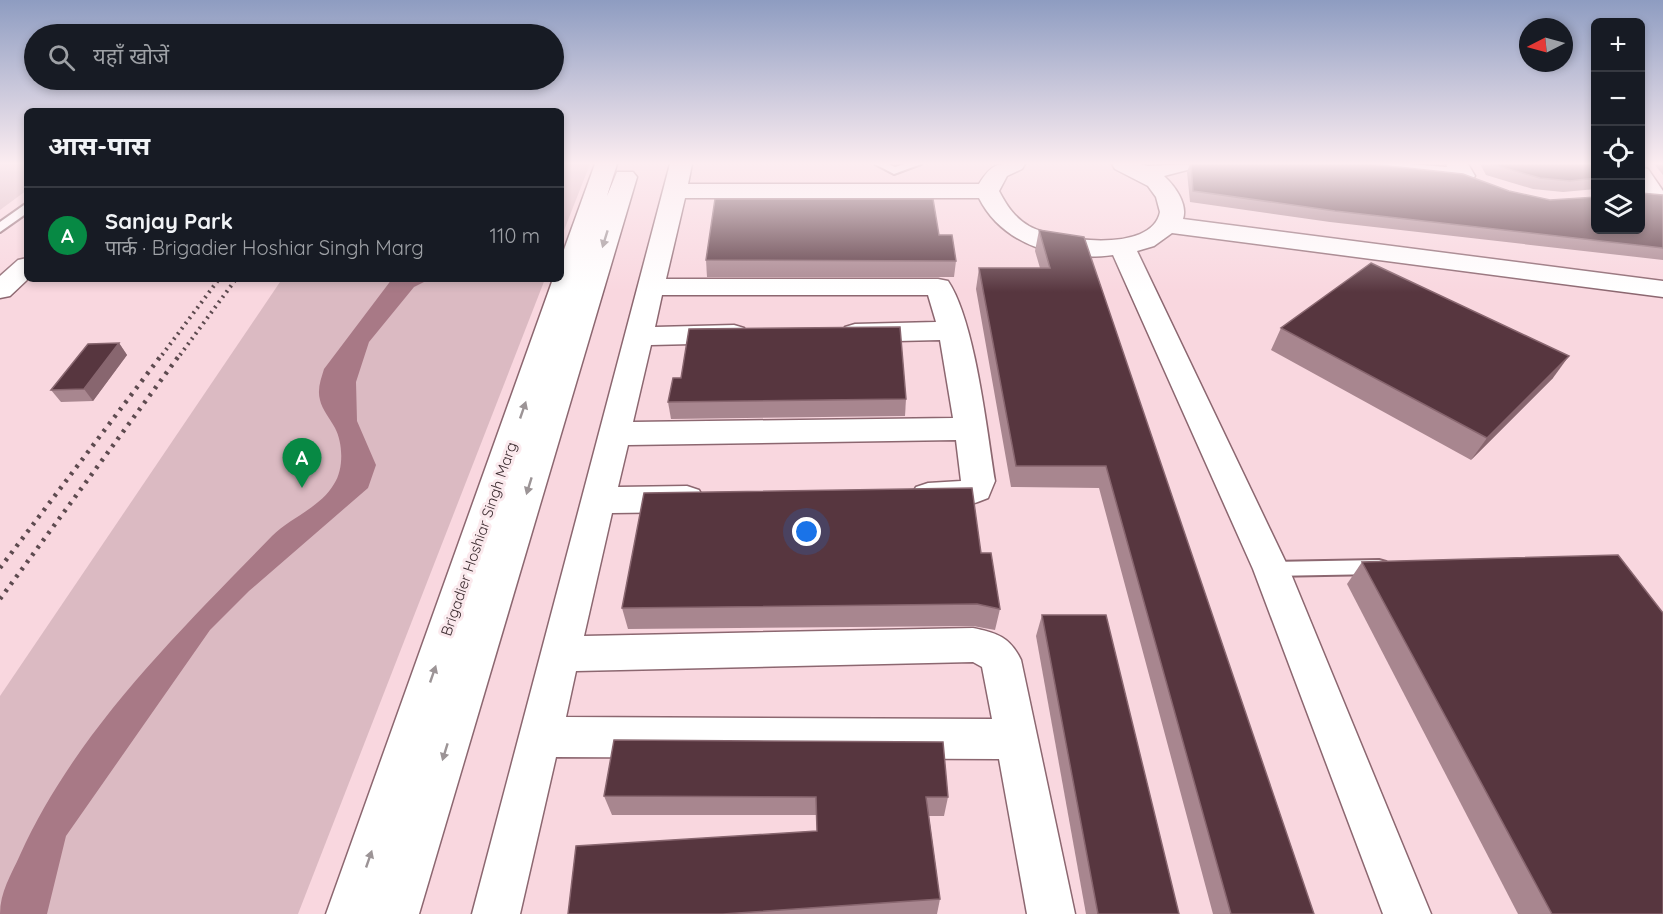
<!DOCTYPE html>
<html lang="hi">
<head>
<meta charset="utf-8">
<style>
  :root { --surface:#171b24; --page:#20242c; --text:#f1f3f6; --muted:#9ea1a6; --line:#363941; --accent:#078944 }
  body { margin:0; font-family:Quicksand,"Noto Sans Devanagari",sans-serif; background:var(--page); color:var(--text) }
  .controls { position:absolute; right:18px; top:18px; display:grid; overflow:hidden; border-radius:9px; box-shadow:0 3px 9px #0003 }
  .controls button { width:54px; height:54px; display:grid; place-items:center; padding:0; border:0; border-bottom:2px solid var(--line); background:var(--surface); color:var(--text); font:30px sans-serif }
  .compass { position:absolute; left:1519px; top:18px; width:54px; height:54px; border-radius:50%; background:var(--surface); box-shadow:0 3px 9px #0003; rotate:264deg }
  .you { position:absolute; left:807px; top:532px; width:21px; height:21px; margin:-15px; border:4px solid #fff; border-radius:50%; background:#1a73e8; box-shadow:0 0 0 9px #1a73e833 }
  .badge { display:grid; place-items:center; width:39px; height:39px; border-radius:50%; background:var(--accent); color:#fff; font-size:20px; font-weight:700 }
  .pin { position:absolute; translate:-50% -50px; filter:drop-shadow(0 2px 3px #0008) }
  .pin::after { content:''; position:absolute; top:32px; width:21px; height:18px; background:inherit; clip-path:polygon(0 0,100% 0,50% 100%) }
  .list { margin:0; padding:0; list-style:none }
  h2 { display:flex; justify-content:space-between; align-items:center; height:78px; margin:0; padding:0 24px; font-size:26px }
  h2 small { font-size:20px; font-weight:400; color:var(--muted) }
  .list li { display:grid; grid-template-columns:39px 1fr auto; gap:18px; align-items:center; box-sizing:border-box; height:96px; padding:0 24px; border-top:2px solid var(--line) }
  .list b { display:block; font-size:22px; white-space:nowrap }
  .list p { margin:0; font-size:20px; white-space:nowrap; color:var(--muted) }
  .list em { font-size:20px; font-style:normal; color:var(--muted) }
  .icon { flex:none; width:33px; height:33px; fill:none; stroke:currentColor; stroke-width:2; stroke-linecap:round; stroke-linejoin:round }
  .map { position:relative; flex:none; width:1663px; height:914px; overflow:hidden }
  .search { position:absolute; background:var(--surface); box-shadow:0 3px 9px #0003; left:24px; top:24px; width:540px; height:66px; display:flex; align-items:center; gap:15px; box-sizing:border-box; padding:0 21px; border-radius:33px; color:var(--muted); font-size:22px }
  .panel { position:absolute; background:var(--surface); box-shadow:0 3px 9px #0003; left:24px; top:108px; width:540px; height:174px; border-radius:9px }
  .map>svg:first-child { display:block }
</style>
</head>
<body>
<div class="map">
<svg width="1663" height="914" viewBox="0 0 1663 914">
  <rect width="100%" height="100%" fill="#f9d7df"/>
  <g fill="#dbbac2">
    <polygon points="0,164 27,164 27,190 0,210"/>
    <polygon points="561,164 590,164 561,238"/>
    <polygon points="282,279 545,279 298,914 0,914 0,696"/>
  </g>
  <path fill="#a87986" d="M392,279H430L414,287L369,342L356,382L357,421L376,465L368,488L249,591L210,630L66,836L47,914H0C0,892 11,875 20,855C76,731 178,633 272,536C290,518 321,507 334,484C344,469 343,443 335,428C330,419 322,409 320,400C317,389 321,379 324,369Z"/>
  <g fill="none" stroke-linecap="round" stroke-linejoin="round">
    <defs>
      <g id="service">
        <polygon points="875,164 888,164 895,167 905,164 921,164 894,174"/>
        <polygon points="27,203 27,213 0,232 0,222"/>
        <polygon points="1379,560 1386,562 1388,567 1386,572 1379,574 1271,576 1264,574 1262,569 1264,564 1271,562"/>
      </g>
      <g id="minor">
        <path d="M670,164H692L688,184H979C994,160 999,164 1025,164L1022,169L1007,176L999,191C1007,206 1014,217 1029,226C1056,241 1152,254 1160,212L1156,197L1148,186L1115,169L1112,164H1141L1147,166L1194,164L1191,169L1164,176C1175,186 1188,204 1183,219L1663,281V297L1172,233L1154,246L1137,251L1289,569L1431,914H1383L1253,569L1113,255C1062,262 1003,246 979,198H685L666,279H938L948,281C975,321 987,431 995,481L988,498C964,508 942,513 916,505L911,496L916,487L928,483L961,481L956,440L628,445L618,487L687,486L699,490L704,499L699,508L687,512L612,513L584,636L973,628C997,633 1010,637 1021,660L1075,914H1027L999,759L556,757L520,914H472ZM662,295H928L936,322L855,324L845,327L841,333L845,339L855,342L940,340L953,418L633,422L651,345L734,343L744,340L748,334L744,328L734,325L655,327ZM973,662L982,667L992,719L566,717L576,671Z"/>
        <polygon points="1333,164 1409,164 1447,167 1446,164 1468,164 1475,176 1471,181 1463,183 1344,171 1336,169"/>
        <polygon points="1640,167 1648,169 1663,191 1663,203 1647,203 1640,193"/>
        <polygon points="27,258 28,279 10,296 0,298 0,276 18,260"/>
      </g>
      <polygon id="tertiary" points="595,164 617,164 607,196 617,172 633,172 637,177 419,914 326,914 553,279 561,279 561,258"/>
    </defs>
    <use href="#service" stroke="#8c6770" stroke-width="4"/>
    <use href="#minor" stroke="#8c6770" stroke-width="3"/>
    <use href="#tertiary" stroke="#8c6770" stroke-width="3"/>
    <use href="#service" fill="#fff" fill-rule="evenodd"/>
    <use href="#minor" fill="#fff" fill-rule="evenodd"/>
    <use href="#tertiary" fill="#fff" fill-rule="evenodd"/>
    <g stroke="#5d4a4f" stroke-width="4" stroke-dasharray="2 4.5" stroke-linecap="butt">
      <polyline points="162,355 219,279"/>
      <polyline points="180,355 236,279"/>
    </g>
    <g stroke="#5d4a4f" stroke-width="4.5" stroke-dasharray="3 6" stroke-linecap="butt">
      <polyline points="0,568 163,353"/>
      <polyline points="0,599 181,353"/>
    </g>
  </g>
  <g fill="#a8868f">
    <polygon points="1190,164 1371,164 1550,200 1663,195 1663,260 1330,222 1190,202 1187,172"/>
    <polygon points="1480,164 1592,164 1596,166 1596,189 1563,192 1533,189 1486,175"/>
    <polygon points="1654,164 1663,164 1663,175"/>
    <polygon points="1039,230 1314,914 1213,914 1099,488 1011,487 976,289 979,268 1040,268 1035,251"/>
    <polygon points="939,235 956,261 954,277 707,277 706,260"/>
    <polygon points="1281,328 1553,378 1471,460 1271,350"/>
    <polygon points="119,343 127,355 93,401 61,402 51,390"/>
    <polygon points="906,399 905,416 671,419 668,402"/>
    <polygon points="981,553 1000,609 995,630 973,626 628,629 622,608"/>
    <polygon points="1362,562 1663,914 1518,914 1347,584"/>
    <polygon points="1042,615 1179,914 1086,914 1036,636"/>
    <polygon points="604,796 948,797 944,816 929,816 940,899 937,914 568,914 817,831 817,815 612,815"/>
  </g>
  <g fill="#88666f">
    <polygon points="119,343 127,355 93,401 84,389"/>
    <polygon points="1569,356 1553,378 1471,460 1487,438"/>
  </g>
  <g fill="#57363f" stroke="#88666f" stroke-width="1.5">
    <polygon points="1191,164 1371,164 1463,174 1509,191 1550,200 1596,197 1596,230 1641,230 1641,193 1663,195 1663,248 1335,211 1193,191"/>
    <polygon points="1491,164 1592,164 1596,166 1596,178 1570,181 1540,178"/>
    <polygon points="715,199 933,199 939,235 952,235 956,261 706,260"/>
    <polygon points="1039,230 1084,237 1314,914 1231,914 1106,466 1016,466 979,268 1050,268"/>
    <polygon points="1371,263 1569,356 1487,438 1281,328"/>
    <polygon points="900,327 906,399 668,402 673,378 681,378 689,329"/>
    <polygon points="119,343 84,389 51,390 88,344"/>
    <polygon points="972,488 981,553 991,553 1000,609 977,604 622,608 644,493"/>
    <polygon points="1618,555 1663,613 1663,914 1552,914 1362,562"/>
    <polygon points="1042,615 1106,615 1179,914 1098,914"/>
    <polygon points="614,740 943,742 948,797 926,797 940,899 723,914 568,914 576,846 817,831 816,797 604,796"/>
  </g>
  <defs><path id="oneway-solid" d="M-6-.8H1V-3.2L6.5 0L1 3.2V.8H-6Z" transform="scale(1.5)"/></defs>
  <g fill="#9c9496">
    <use href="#oneway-solid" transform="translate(605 239) rotate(107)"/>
    <use href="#oneway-solid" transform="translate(523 410) rotate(-71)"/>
    <use href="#oneway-solid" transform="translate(529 486) rotate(107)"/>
    <use href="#oneway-solid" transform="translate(433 674) rotate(-71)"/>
    <use href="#oneway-solid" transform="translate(445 752) rotate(107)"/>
    <use href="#oneway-solid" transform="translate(369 859) rotate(-71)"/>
  </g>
  <linearGradient id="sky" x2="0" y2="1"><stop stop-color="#8e9cc1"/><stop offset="0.56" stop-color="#fcedf1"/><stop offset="1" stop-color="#fcedf1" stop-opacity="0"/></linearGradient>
  <rect width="1663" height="292" fill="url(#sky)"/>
  <g text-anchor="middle" stroke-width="6" stroke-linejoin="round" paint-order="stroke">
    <g font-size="15" fill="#3a2a2e" stroke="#fbe9ed">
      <text transform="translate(479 539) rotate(-71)" y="5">Brigadier Hoshiar Singh Marg</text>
    </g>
  </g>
</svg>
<div class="controls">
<button>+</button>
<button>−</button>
<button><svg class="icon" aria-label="locate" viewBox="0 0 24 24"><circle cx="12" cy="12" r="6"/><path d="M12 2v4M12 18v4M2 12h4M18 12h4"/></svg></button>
<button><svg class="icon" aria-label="layers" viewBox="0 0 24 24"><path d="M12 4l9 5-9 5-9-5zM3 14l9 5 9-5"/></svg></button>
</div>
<svg class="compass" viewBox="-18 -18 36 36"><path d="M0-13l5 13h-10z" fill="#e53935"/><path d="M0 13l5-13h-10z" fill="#9ea1a6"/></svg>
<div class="you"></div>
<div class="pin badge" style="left:302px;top:488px">A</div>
<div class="search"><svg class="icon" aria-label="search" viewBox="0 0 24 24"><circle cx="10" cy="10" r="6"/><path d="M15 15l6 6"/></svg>यहाँ खोजें</div>
<section class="panel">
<h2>आस-पास<small></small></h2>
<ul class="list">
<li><span class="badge">A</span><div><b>Sanjay Park</b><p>पार्क · Brigadier Hoshiar Singh Marg</p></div><em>110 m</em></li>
</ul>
</section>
</div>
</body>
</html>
